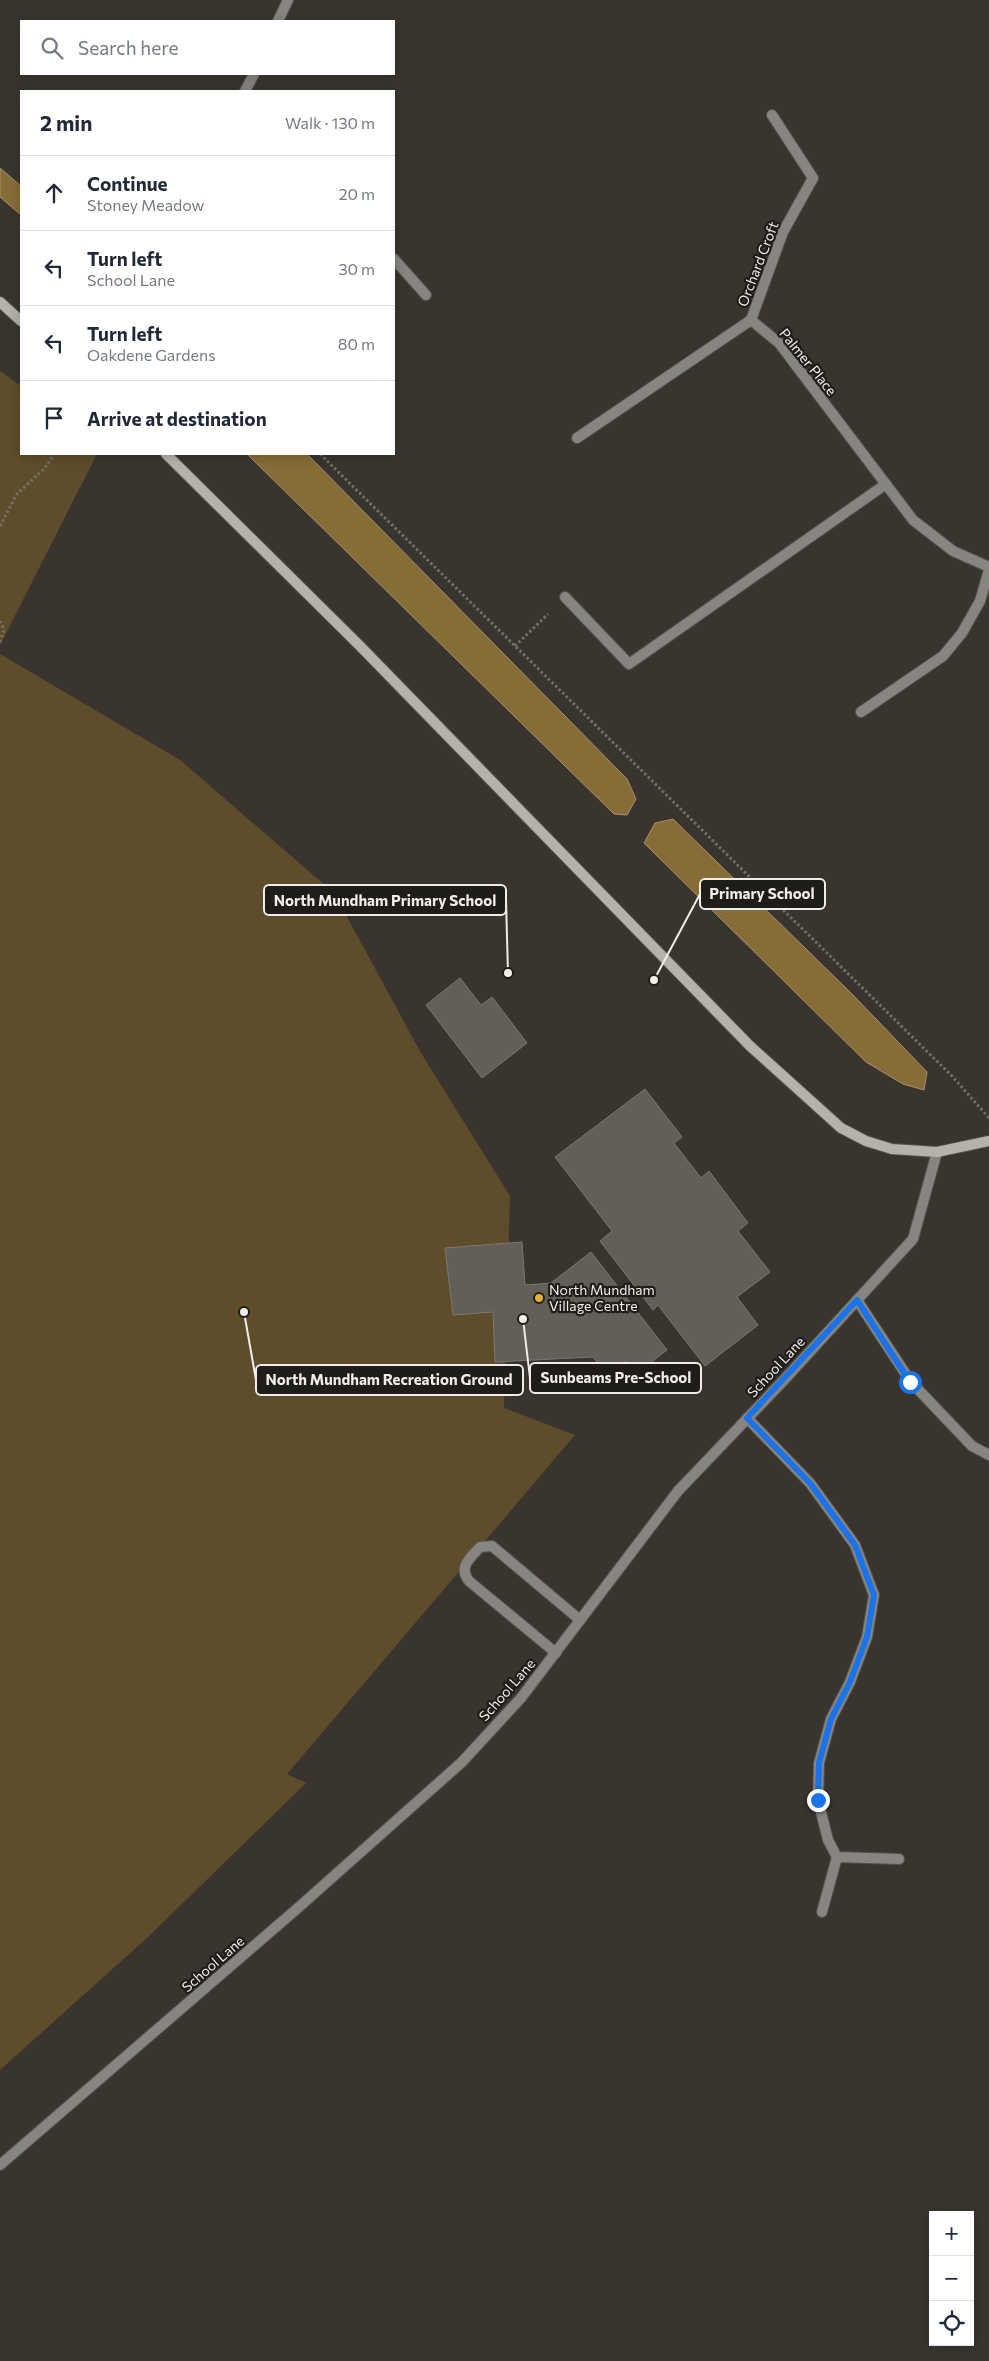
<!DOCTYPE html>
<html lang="en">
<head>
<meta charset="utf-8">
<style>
  :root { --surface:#fff; --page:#f2f2f3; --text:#1f2937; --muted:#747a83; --line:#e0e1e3 }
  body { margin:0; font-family:Commissioner,sans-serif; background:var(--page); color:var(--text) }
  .controls { position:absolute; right:15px; bottom:15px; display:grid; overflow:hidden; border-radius:0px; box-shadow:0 2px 12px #0003 }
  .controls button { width:45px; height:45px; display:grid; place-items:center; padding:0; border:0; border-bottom:1px solid var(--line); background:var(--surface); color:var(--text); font:25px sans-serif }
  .stop { position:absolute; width:15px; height:15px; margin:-11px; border:4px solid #1a73e8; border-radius:50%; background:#fff }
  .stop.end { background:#1a73e8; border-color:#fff; box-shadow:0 1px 5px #0008 }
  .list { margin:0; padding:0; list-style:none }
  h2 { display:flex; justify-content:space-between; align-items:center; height:65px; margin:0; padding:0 20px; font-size:21px }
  h2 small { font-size:16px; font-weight:400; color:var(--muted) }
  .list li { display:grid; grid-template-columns:32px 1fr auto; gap:15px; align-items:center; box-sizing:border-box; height:75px; padding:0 20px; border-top:1px solid var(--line) }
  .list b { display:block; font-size:19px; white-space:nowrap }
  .list p { margin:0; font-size:16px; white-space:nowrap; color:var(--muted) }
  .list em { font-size:16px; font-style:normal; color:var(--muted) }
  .icon { flex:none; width:28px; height:28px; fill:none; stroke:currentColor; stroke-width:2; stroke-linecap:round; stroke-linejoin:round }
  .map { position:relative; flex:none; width:989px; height:2361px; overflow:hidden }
  .search { position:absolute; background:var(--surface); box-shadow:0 2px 12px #0003; left:20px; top:20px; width:375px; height:55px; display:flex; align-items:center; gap:12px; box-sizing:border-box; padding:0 18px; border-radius:0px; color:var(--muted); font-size:19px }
  .panel { position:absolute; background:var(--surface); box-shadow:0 2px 12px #0003; left:20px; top:90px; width:375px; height:365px; border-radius:0px }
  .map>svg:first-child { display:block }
</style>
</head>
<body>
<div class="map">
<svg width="989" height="2361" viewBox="0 0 989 2361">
  <rect width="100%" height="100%" fill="#39352e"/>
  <g fill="#5e4d2b">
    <polygon points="0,371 21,386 21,454 97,454 0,645"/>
    <polygon points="0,654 180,760 334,893 421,1053 510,1196 504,1408 575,1435 287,1774 306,1783 149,1936 0,2070"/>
  </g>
  <g fill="#866c37" stroke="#a6936c">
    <polygon points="0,168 21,186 21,215 0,197"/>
    <polygon points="247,454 307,454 627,779 636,799 627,815 614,814"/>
    <polygon points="673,819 851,993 927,1072 924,1090 903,1084 866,1062 644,843 655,823"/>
  </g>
  <g fill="#635f57" stroke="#7c7870">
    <polygon points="460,978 481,1005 492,997 527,1043 482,1078 426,1005"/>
    <polygon points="645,1089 682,1137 674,1143 701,1178 709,1171 748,1223 738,1231 770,1272 737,1297 758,1325 705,1366 658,1305 653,1310 600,1241 612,1231 555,1157"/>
    <polygon points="522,1242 525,1285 551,1283 591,1252 667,1350 636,1374 626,1361 607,1375 593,1357 495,1362 493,1312 453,1315 445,1248"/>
  </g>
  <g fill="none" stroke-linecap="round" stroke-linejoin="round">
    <defs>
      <g id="lane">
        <polyline points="278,21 288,0"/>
        <polyline points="245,91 254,74"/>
        <polyline points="565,597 629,664 886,484"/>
        <path d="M556,1653L469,1581C458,1567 470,1558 480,1547L492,1546L580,1620"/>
      </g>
      <g id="street">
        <polyline points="394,259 426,295"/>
        <polyline points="751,320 783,232 813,178 772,115"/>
        <polyline points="577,438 751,320 779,343 913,520 953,551 989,567"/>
        <polyline points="861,712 943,656 962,633 980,601 989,570"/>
        <polyline points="857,1300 911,1382 972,1446 989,1455"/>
        <polyline points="747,1418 810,1483 855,1545 874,1595 867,1637 850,1682 831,1719 819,1763 818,1800 828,1840 837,1857 899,1859"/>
        <polyline points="822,1912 837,1857"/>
        <polyline points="0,2165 299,1907 462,1762 521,1698 678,1491 784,1380 913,1239 937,1152"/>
      </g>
      <g id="secondary">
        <polyline points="0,302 21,321"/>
        <polyline points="166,454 359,645 750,1046 841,1128 866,1141 892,1149 937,1152 989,1141"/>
      </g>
    </defs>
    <use href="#lane" stroke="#56524c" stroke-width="12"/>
    <use href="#street" stroke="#56524c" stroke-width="12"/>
    <use href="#secondary" stroke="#56524c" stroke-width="12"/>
    <g stroke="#726f69" stroke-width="3" stroke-dasharray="2.5 2.5" stroke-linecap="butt">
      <polyline points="320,454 953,1077 989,1118"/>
      <polyline points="0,526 17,494 45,468 54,454"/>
      <polyline points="0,621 4,630 0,642"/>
      <polyline points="515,646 548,614"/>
    </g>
    <use href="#lane" stroke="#878581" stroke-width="10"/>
    <use href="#street" stroke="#878581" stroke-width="10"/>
    <use href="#secondary" stroke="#b5b2ab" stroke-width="10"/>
  </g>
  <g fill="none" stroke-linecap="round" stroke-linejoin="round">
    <polyline stroke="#1a73e8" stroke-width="6" points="818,1800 819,1763 831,1719 850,1682 867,1637 874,1595 855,1545 810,1483 747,1418 857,1300 910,1382"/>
  </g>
  <circle fill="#e3ae35" stroke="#1f1d1a" stroke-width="2" cx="539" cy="1298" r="5"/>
  <g text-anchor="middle" stroke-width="4.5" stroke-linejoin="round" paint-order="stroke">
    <g font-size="14" fill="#f0ede9" stroke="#1f1d1a">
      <text transform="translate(758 264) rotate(-69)" y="5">Orchard Croft</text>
      <text transform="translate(808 362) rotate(51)" y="5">Palmer Place</text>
      <text transform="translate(776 1367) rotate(-47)" y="5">School Lane</text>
      <text transform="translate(507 1690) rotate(-49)" y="5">School Lane</text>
      <text transform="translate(213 1964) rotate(-41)" y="5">School Lane</text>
    </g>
    <g font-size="14" fill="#f0ede9" stroke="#1f1d1a" text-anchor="start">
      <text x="549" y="1295">North Mundham<tspan x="549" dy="16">Village Centre</tspan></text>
    </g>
  </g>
  <path fill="none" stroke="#f0ede9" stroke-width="2" d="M654 980L700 894M508 973L506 900M523 1319L530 1378M244 1312L256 1380"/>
  <g fill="#f0ede9" stroke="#1f1d1a" stroke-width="2">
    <circle cx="654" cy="980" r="5"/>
    <circle cx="508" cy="973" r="5"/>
    <circle cx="523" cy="1319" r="5"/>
    <circle cx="244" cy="1312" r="5"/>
  </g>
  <g fill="#1f1d1a" stroke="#f0ede9" stroke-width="2">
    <rect x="700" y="879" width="125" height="30" rx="5"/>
    <rect x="264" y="885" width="242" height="30" rx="5"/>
    <rect x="530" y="1363" width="171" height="30" rx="5"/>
    <rect x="256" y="1365" width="267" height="30" rx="5"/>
  </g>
  <g font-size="15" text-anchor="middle" font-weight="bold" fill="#f0ede9">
    <text x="762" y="899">Primary School</text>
    <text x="385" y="906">North Mundham Primary School</text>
    <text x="616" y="1383">Sunbeams Pre-School</text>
    <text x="389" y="1385">North Mundham Recreation Ground</text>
  </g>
</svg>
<div class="controls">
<button>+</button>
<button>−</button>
<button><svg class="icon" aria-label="locate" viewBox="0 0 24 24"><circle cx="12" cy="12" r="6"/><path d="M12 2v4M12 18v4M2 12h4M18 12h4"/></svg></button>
</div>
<div class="stop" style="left:910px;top:1382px"></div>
<div class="stop end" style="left:818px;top:1800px"></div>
<div class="search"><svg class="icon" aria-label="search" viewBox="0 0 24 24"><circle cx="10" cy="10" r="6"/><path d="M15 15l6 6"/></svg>Search here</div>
<section class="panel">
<h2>2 min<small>Walk · 130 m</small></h2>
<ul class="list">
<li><svg class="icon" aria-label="ahead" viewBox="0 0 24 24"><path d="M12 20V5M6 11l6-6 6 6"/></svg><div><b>Continue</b><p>Stoney Meadow</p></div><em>20 m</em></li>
<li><svg class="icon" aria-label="left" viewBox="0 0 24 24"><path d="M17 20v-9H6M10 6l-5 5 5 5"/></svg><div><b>Turn left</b><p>School Lane</p></div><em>30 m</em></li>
<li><svg class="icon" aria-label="left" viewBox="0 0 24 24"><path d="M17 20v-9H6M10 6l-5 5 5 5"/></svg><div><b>Turn left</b><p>Oakdene Gardens</p></div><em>80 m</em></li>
<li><svg class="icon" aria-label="arrive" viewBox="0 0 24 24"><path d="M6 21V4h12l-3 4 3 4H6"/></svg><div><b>Arrive at destination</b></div></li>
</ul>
</section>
</div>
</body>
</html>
